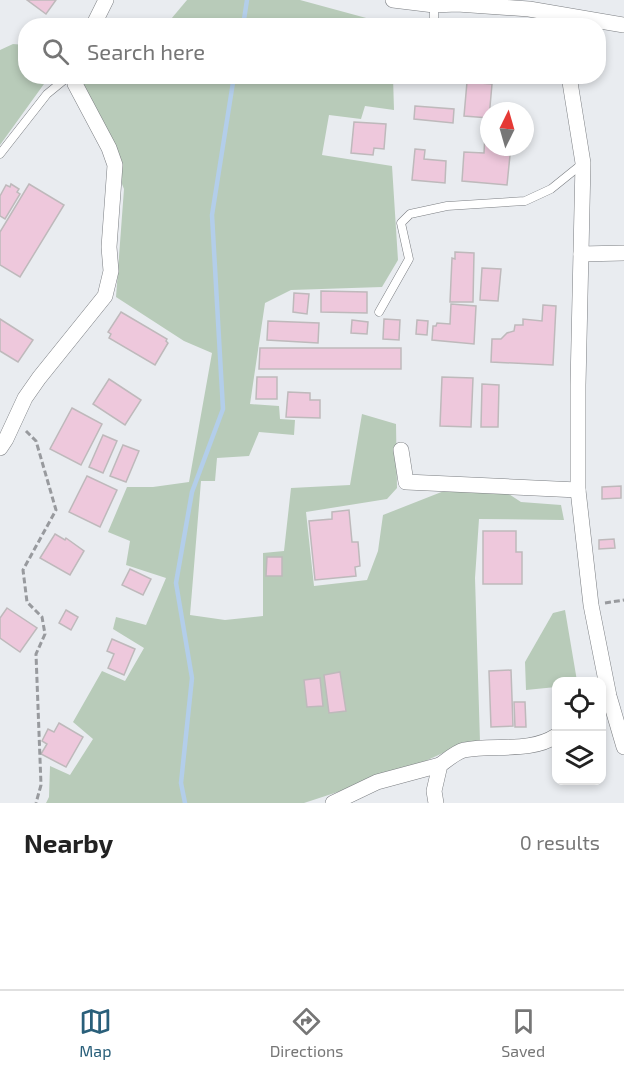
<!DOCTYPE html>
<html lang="en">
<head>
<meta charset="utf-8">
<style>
  :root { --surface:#fff; --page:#f2f2f2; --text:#222; --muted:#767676; --line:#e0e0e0; --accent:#295f7a }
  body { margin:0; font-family:"Exo 2",sans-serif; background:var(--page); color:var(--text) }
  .controls { position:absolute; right:18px; bottom:18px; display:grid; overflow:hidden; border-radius:12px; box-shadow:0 3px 9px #0003 }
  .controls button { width:54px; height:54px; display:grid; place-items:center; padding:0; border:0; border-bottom:2px solid var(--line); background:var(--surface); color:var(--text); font:30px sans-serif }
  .compass { position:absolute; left:480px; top:102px; width:54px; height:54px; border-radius:50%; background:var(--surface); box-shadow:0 3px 9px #0003; rotate:5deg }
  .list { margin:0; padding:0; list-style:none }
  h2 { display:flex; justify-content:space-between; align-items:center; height:78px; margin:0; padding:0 24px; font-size:26px }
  h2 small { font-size:20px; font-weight:400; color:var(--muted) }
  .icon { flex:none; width:33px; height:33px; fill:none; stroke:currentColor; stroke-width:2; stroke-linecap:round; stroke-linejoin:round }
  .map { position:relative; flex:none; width:624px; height:803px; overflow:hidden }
  .search { position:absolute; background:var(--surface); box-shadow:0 3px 9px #0003; left:18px; right:18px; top:18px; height:66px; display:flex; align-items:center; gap:15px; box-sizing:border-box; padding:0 21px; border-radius:24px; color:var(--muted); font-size:22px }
  .sheet { height:186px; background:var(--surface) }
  nav { display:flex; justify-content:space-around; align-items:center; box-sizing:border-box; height:84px; border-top:2px solid var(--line); background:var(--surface); font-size:16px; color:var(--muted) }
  nav a { display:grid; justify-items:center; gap:3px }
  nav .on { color:var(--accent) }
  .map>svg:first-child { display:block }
</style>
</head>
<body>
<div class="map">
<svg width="624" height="803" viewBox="0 0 624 803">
  <rect width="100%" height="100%" fill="#e9ecf0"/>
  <g fill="#b8cbb9">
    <polygon points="187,0 300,0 392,25 166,25"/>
    <polygon points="13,44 25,45 26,76 49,77 0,145 0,50"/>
    <polygon points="81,77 393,77 394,110 365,106 361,119 329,115 322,155 392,166 398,260 382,287 291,290 265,303 250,404 279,406 280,419 295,420 294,435 259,432 249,456 217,458 215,481 201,481 190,615 225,620 263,616 263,553 284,551 291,488 350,485 362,414 396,424 397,488 387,499 306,512 314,586 367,580 378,551 383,515 444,491 504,491 521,502 561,505 564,520 479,519 475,578 480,742 456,747 408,769 304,803 46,803 49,797 50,766 70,775 93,739 73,722 102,671 125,681 144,648 113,629 116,617 146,625 166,578 126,565 130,541 108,532 127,487 153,487 189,482 212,353 184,341 116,297 124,189 80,80"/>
    <polygon points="565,610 577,681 556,682 556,687 526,690 525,662 553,613"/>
  </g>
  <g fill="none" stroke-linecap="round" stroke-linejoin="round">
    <g stroke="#b3ceea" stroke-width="4.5">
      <polyline points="243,26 247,0"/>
      <polyline points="185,803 181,783 192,678 176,583 192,492 223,409 212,215 234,76"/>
    </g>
  </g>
  <g fill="#eec8dc" stroke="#beb9bb" stroke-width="1.5">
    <polygon points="27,0 56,0 46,14"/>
    <polygon points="467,82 492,84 489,118 464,116"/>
    <polygon points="415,106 454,109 453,123 414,119"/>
    <polygon points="354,122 386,124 384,149 374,148 373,155 351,153"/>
    <polygon points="485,134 489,135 489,147 505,147 504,155 510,155 507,185 462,181 464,152 484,153"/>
    <polygon points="415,149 425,150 424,159 446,161 445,183 412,180"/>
    <polygon points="11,184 19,189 17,192 20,194 5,219 0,216 0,196 6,185 10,187"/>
    <polygon points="29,184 64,205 20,277 0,265 0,232"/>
    <polygon points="455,252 474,253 473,302 450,302 452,258 455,259"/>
    <polygon points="482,268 501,269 498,301 480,300"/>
    <polygon points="321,291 367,292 367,313 321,312"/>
    <polygon points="294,293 309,294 307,314 293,312"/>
    <polygon points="451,304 476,306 474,344 432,340 433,326 436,326 437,323 450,324"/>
    <polygon points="543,305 556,306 553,365 491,362 492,339 501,339 507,333 514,331 515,325 523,325 523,319 542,321"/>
    <polygon points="121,312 167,339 166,341 168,343 155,365 109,338 111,334 108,332"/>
    <polygon points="0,319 33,340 18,362 0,351"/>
    <polygon points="384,319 400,320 399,340 383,339"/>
    <polygon points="352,320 368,322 367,334 351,333"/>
    <polygon points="417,320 428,321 427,335 416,334"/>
    <polygon points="268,321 319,323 318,343 267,340"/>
    <polygon points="260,348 401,348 401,369 259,369"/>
    <polygon points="257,377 277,377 277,399 256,399"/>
    <polygon points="442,377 473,378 471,427 440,426"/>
    <polygon points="109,379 141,400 125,425 93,404"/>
    <polygon points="482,384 499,385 498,427 481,427"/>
    <polygon points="288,392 310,393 310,400 320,400 320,418 286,417"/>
    <polygon points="72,408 102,424 81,465 50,449"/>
    <polygon points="103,435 117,441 103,473 89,467"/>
    <polygon points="123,445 139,451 126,482 110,476"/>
    <polygon points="87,476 117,490 100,527 69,512"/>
    <polygon points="621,486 621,498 602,499 602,487"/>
    <polygon points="349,510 352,542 358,542 360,566 355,567 356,576 315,580 309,521 332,519 332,512"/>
    <polygon points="483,531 516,531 516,552 522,552 522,584 483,584"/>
    <polygon points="55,534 65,540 66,538 84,551 70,575 40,558"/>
    <polygon points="614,539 615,548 599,549 599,540"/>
    <polygon points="267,557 282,557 282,576 266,576"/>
    <polygon points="130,569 151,579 143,595 122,585"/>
    <polygon points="7,608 37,628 20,652 0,638 0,618"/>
    <polygon points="66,610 78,617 71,630 59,623"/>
    <polygon points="112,639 135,649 124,675 108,668 114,654 107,651"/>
    <polygon points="511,670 513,726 491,727 489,671"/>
    <polygon points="340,672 346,711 329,713 324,675"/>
    <polygon points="320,678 323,706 307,707 304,680"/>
    <polygon points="514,702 525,702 526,727 515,727"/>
    <polygon points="59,723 83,737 66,767 41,754 47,744 42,741 48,729 54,732"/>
  </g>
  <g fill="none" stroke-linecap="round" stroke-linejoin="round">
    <defs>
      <g id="service">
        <polyline points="434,5 434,26"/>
        <polyline points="0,154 47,94 69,76"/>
        <polyline points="379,312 409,259 401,223 410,214 447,206 525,201 551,189 582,164"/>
      </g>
      <g id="minor">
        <polyline points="393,0 434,5 457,4 529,9 624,25"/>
        <polyline points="93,26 106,0"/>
        <polyline points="569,76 583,163 578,385 578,490 591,605 609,696 624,747"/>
        <polyline points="581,254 624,253"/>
        <polyline points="0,448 6,439 25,398 39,378 105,296 111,271 109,247 115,165 109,148 75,84 74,76"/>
        <polyline points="401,450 406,482 578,490"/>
        <polyline points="333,803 377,782 440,765"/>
        <path d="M436,803L434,791L440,765C447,760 456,752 464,750C494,744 530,753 556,736"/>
      </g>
    </defs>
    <use href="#service" stroke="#7b7e82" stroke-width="9"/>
    <use href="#minor" stroke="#7b7e82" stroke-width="16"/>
    <g stroke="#989a9e" stroke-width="3" stroke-dasharray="6 3" stroke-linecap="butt">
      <polyline points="26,431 36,441 56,510 23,570 27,602 42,617 45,634 36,654 41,785 36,803"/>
      <polyline points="605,603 624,600"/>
    </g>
    <use href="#service" stroke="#fff" stroke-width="8"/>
    <use href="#minor" stroke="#fff" stroke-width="15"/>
  </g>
</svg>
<div class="controls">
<button><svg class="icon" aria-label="locate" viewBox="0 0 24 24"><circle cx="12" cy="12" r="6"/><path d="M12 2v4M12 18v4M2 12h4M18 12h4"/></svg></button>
<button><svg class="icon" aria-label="layers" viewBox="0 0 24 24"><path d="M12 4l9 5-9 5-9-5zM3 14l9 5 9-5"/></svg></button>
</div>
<svg class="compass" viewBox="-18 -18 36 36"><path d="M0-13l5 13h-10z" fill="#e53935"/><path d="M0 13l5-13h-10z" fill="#767676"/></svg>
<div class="search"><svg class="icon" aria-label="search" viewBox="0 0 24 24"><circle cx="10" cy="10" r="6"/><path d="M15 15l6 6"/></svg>Search here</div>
</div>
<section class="sheet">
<h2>Nearby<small>0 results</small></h2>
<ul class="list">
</ul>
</section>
<nav>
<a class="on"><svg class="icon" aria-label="map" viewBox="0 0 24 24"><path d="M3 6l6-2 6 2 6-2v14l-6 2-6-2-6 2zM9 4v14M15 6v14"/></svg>Map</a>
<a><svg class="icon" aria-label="directions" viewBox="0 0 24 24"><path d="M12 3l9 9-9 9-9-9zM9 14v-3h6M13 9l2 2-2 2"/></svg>Directions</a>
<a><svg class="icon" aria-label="saved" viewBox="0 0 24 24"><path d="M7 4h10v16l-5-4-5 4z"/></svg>Saved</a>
</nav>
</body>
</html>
